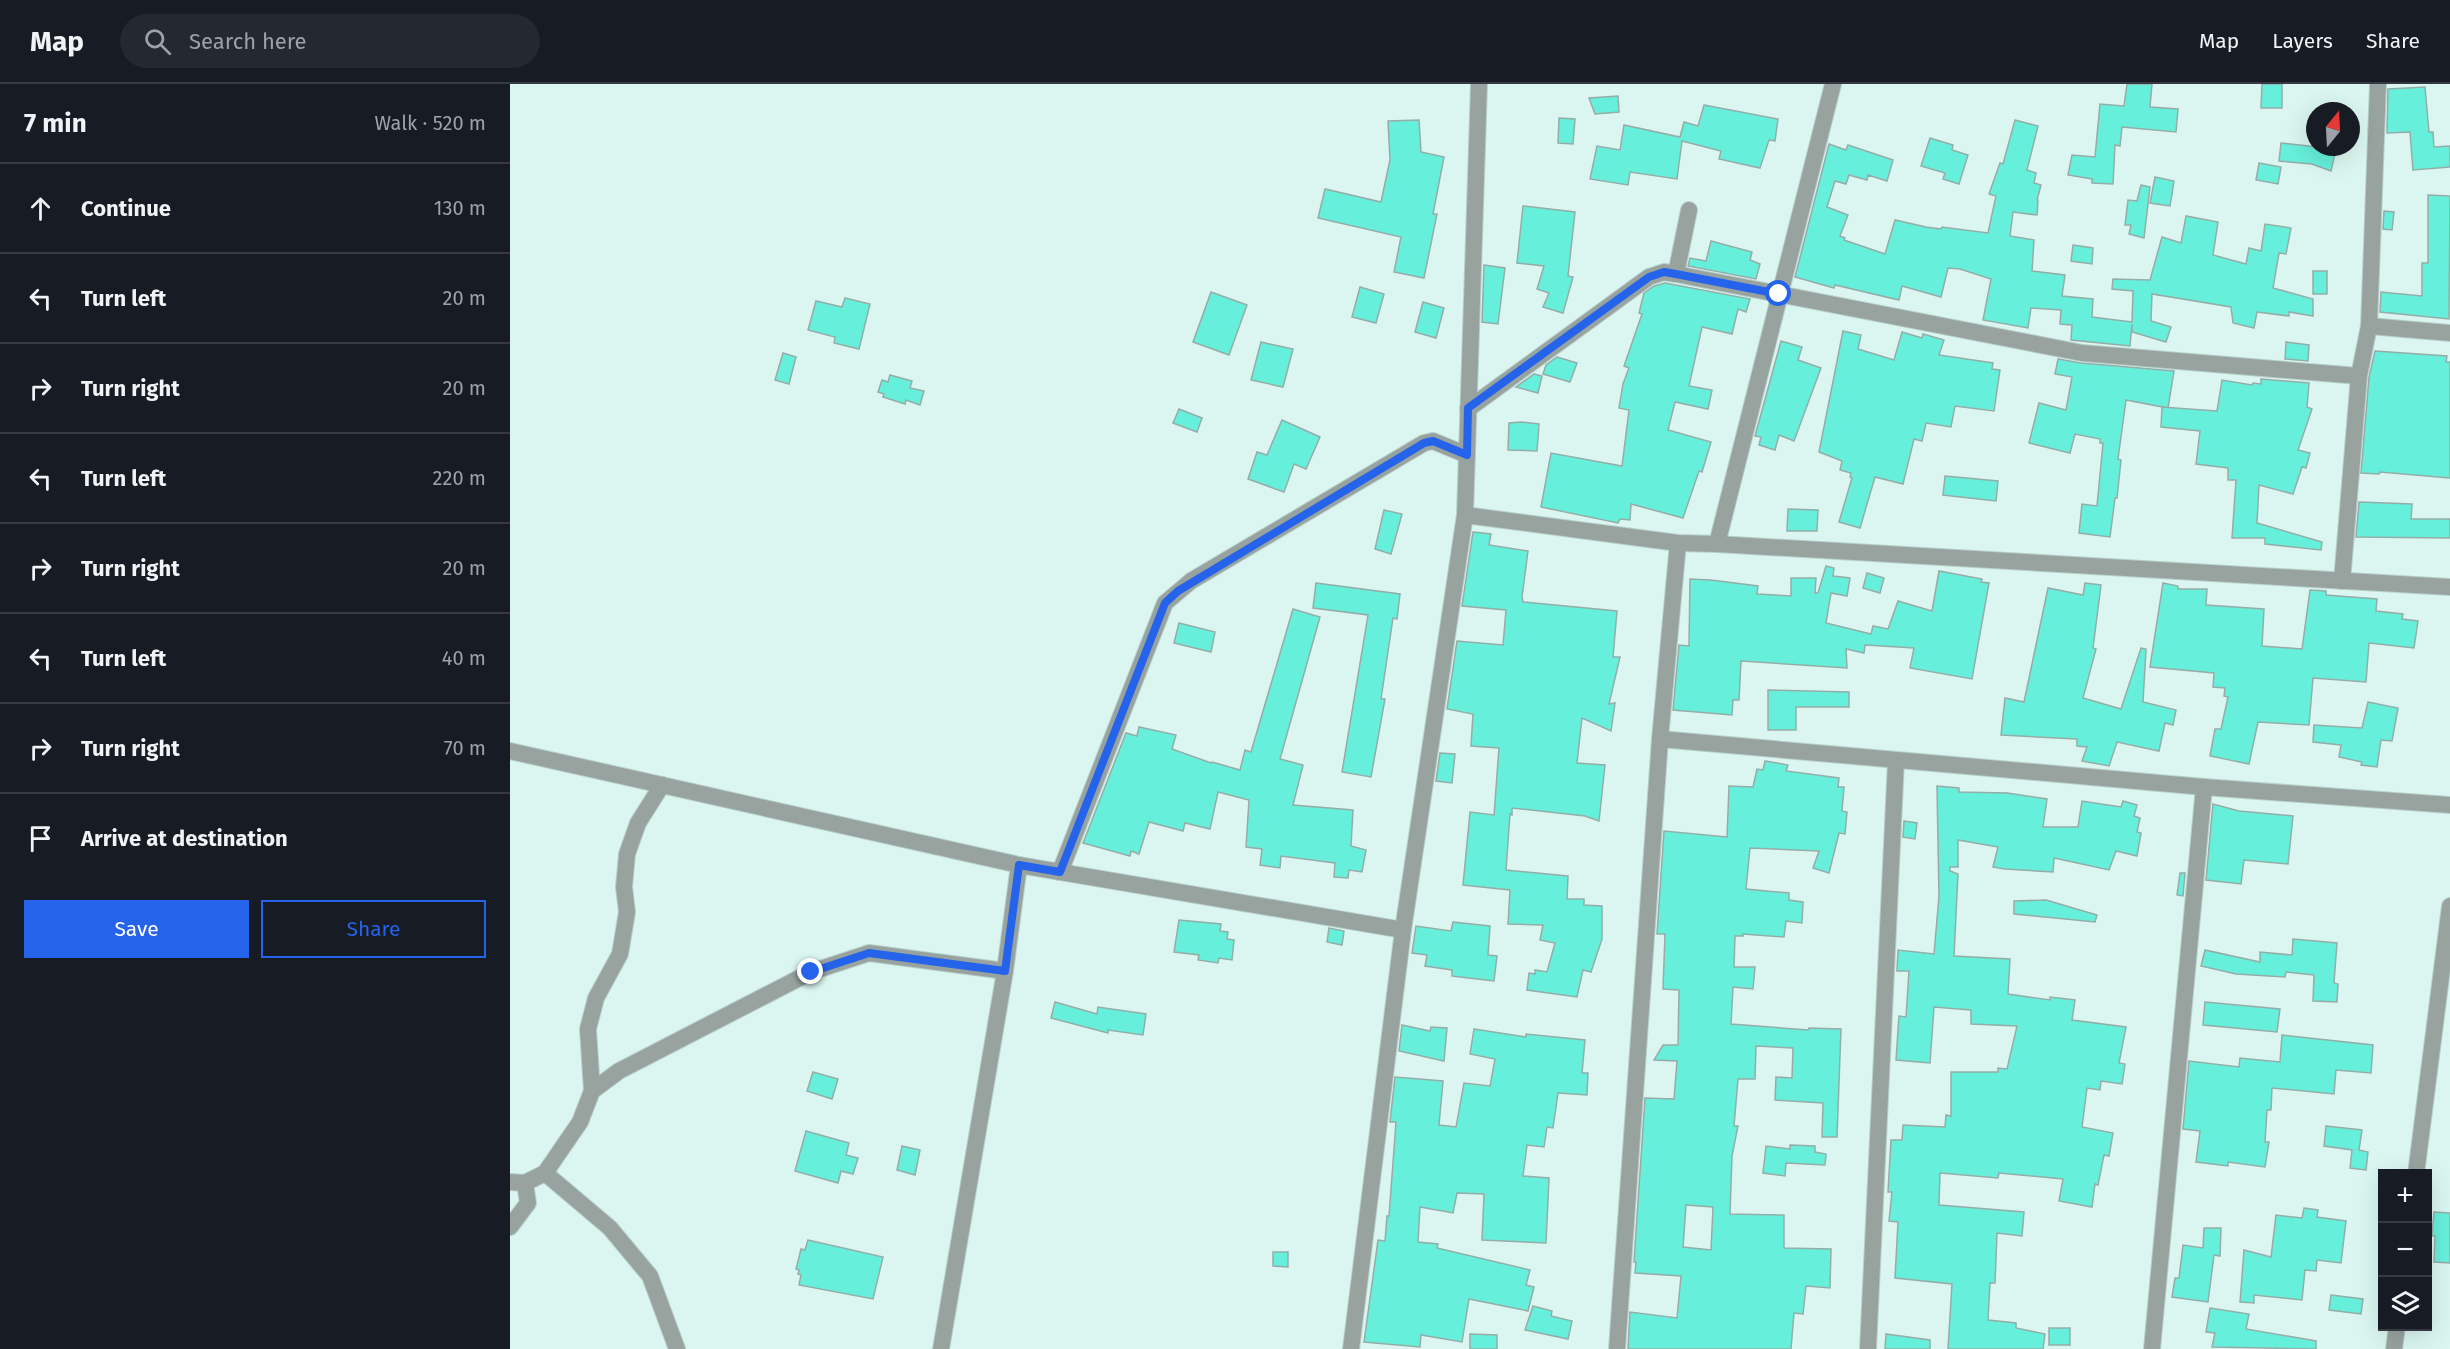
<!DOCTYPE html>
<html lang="en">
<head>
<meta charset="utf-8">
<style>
  :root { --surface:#171b24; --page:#242831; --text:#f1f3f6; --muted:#9ea1a6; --line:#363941; --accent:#2563eb }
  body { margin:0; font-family:"Fira Sans",sans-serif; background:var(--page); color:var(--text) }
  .controls { position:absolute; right:18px; bottom:18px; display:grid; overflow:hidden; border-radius:0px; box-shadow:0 6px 24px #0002 }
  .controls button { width:54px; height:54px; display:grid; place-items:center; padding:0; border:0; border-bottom:2px solid var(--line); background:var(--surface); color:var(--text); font:30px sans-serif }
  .compass { position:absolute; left:1796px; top:18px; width:54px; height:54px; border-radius:50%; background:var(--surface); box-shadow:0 6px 24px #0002; rotate:18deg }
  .stop { position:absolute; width:18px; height:18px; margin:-14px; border:4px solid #2563eb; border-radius:50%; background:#fff }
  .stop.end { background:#2563eb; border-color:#fff; box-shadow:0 2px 6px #0008 }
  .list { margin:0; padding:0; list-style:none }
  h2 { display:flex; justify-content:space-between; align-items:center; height:78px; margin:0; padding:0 24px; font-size:26px }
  h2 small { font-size:20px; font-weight:400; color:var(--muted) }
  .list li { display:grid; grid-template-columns:39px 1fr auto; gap:18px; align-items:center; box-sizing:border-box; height:90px; padding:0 24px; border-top:2px solid var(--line) }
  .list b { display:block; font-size:22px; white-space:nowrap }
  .list em { font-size:20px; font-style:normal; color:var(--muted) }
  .actions { display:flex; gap:12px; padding:18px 24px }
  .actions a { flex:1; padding:14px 0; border:2px solid var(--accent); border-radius:0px; text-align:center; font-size:21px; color:var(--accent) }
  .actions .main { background:var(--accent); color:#fff }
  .icon { flex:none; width:33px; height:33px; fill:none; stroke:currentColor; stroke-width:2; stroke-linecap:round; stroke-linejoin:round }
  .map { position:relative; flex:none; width:1940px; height:1265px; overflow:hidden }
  header { display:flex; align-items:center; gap:36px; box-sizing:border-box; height:84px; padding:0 30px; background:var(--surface); border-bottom:2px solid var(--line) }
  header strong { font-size:28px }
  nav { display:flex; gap:33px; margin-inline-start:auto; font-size:21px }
  .search { width:420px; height:54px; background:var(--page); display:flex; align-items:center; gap:15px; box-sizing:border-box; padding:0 21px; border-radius:33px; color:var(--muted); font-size:22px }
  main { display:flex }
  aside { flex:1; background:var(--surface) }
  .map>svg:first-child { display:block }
</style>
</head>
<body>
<header>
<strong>Map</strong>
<div class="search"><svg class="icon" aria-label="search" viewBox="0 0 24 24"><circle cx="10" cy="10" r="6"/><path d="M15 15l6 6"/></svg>Search here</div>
<nav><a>Map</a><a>Layers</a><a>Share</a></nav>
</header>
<main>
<aside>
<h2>7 min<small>Walk · 520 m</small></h2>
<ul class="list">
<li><svg class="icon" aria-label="ahead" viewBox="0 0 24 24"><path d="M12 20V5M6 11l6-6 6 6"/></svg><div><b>Continue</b></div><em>130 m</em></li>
<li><svg class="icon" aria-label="left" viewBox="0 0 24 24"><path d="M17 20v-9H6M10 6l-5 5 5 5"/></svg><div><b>Turn left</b></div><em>20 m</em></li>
<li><svg class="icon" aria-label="right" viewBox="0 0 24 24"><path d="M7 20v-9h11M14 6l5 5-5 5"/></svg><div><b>Turn right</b></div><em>20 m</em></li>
<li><svg class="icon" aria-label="left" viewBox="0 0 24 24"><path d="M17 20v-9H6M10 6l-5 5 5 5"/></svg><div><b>Turn left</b></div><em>220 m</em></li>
<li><svg class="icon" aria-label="right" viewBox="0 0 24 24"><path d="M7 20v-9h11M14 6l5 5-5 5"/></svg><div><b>Turn right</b></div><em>20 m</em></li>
<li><svg class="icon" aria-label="left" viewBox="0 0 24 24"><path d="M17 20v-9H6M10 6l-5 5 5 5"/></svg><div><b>Turn left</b></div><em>40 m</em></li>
<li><svg class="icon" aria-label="right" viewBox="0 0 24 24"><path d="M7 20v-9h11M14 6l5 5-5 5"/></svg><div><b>Turn right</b></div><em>70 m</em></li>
<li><svg class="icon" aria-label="arrive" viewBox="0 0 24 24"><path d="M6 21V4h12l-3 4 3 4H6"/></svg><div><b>Arrive at destination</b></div></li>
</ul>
<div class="actions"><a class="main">Save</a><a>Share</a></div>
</aside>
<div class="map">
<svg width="1940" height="1265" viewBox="0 0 1940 1265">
  <rect width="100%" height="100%" fill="#dbf6f0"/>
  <g fill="#66f0db" stroke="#94ada8" stroke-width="1.5" fill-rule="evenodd">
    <polygon points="1617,0 1642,0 1640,23 1668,25 1666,48 1612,43 1610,62 1605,61 1603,100 1582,99 1582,95 1558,91 1562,71 1585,73 1590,20 1614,22"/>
    <polygon points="1752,0 1772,0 1772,24 1751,24"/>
    <polygon points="1915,3 1919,48 1923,48 1924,63 1940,62 1940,83 1903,86 1900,48 1877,49 1878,5"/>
    <polygon points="1108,12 1109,28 1085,30 1079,14"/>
    <polygon points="1194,21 1268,35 1265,57 1259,56 1250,84 1209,75 1211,67 1172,57 1167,95 1120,88 1118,101 1080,95 1087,62 1110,66 1114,41 1170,53 1174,38 1188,42"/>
    <polygon points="1049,34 1065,35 1063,60 1048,59"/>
    <polygon points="909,36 911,68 934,73 923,130 927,130 914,194 884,188 891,153 808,134 815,105 871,118 880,76 878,37"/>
    <polygon points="1505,36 1528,42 1517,86 1526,89 1524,99 1531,101 1527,116 1528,116 1527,131 1503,128 1500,152 1524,156 1522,187 1555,191 1552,212 1583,215 1582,233 1622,238 1623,207 1602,205 1603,195 1640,196 1652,153 1671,159 1676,132 1708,138 1703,171 1736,180 1739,164 1751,167 1755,140 1781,144 1776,170 1769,169 1763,204 1803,215 1803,232 1779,228 1779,232 1747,228 1744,244 1723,239 1721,223 1642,210 1641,237 1661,243 1656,258 1622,248 1622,240 1620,262 1561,256 1562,241 1550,240 1551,226 1521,224 1518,244 1473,236 1481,195 1450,185 1438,184 1431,213 1392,202 1389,216 1325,201 1324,204 1285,193 1319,60 1336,66 1338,61 1383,76 1377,97 1358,91 1357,96 1339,91 1336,100 1325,97 1317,123 1338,131 1330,152 1335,154 1334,156 1375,170 1385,136 1416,143 1431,145 1432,143 1478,149 1486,112 1479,110 1490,79 1493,80"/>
    <polygon points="1420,54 1443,61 1442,66 1458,71 1449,100 1433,95 1435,89 1411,82"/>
    <polygon points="1771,59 1826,65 1821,87 1802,80 1769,77"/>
    <polygon points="1749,79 1771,83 1768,100 1746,96"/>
    <polygon points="1645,93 1664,97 1660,122 1640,119"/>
    <polygon points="1631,101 1640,103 1634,154 1619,150 1621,141 1615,141 1618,116 1627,117"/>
    <polygon points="1918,111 1940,112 1939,235 1870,228 1871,208 1912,212 1912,179 1918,179"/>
    <polygon points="1013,122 1065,128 1058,192 1063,193 1053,229 1033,223 1039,209 1027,205 1034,182 1007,179"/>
    <polygon points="1874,127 1884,128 1882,146 1873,145"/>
    <polygon points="1201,157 1242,168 1240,176 1250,180 1246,195 1178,182 1180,174 1196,177"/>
    <polygon points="1563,161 1583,164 1582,180 1561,177"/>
    <polygon points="974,181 995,184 988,240 972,238"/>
    <rect x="1803" y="187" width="14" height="23"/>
    <polygon points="1155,199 1240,215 1236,228 1228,225 1222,250 1192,243 1179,302 1202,306 1198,325 1165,318 1158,346 1201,358 1192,388 1189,387 1173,434 1121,420 1120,436 1110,435 1108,439 1031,423 1041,369 1112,382 1119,326 1109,324 1113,300 1119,284 1114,282 1132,230 1129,229 1134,209 1144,202"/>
    <polygon points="850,203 874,210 866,239 842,233"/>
    <polygon points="701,208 737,221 719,271 683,258"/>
    <polygon points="335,214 360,220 349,265 324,259 325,253 298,246 306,217 332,223"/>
    <polygon points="913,218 934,224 926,254 905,248"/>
    <polygon points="1333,247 1351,251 1348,265 1384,276 1392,248 1412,254 1413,250 1434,256 1429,271 1483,279 1482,285 1490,286 1484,327 1445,322 1441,343 1416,339 1412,357 1404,355 1393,400 1365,393 1350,444 1329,438 1342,394 1340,393 1341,389 1330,386 1332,377 1309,368"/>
    <polygon points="1271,257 1292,263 1288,276 1311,284 1284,357 1269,351 1265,366 1249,361 1251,353 1245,352"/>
    <polygon points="751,258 783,265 773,303 741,296"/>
    <polygon points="1776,258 1799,261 1798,277 1775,275"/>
    <polygon points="1865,267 1937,272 1936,278 1940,278 1940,394 1870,388 1869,390 1851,389 1859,293"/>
    <polygon points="273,269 286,273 279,300 265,296"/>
    <polygon points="1047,273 1067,279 1060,298 1033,290 1036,281"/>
    <polygon points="1548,275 1571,279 1664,287 1658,324 1616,316 1608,375 1611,376 1607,414 1605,414 1600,453 1569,449 1572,420 1587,422 1593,359 1590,359 1590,355 1565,350 1560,369 1519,359 1529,319 1556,326 1562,293 1545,290"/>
    <polygon points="1024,290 1032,292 1028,309 1006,303"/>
    <polygon points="380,291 402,297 400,304 414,307 410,321 396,316 395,320 373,313 374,310 368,308 372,296 378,298"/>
    <polygon points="1751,295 1799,299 1797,323 1802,325 1788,366 1800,369 1796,384 1792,383 1783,410 1749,401 1747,439 1812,458 1811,466 1755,460 1755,454 1722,454 1726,396 1718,396 1718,384 1686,380 1690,347 1651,343 1652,323 1707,327 1712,296 1742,301 1743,299 1751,300"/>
    <polygon points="669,325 692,334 687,348 663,339"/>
    <polygon points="772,336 810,353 796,385 784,380 774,408 738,395 747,368 757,371"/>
    <polygon points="1012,338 1029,340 1027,367 998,366 999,339"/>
    <polygon points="1435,392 1488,397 1486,417 1433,411"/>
    <polygon points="1849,418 1902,420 1901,435 1940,435 1940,454 1846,453"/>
    <polygon points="1278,425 1308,426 1307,447 1277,447"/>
    <polygon points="874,426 892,430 881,470 865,465"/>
    <polygon points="963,448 981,450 979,461 1018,467 1012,513 1013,518 1107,527 1103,573 1110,573 1099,620 1105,619 1101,647 1072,634 1067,679 1095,681 1089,737 1075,732 1002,724 1002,731 1000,730 996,786 1058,792 1057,815 1074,815 1074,821 1092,822 1092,855 1081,888 1073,886 1067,913 1017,906 1019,889 1025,890 1025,886 1037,888 1045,859 1030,856 1033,841 998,840 1000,806 953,801 960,728 984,731 989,664 961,662 963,630 937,625 947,557 993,561 996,526 952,522"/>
    <polygon points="1316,482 1324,484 1323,492 1340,494 1337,512 1321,509 1316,539 1361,550 1363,542 1378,545 1388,517 1422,527 1429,487 1472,495 1471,498 1479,499 1462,595 1400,584 1404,564 1355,561 1354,569 1336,565 1337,584 1231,577 1229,616 1223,616 1222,631 1163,626 1169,561 1179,562 1180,495 1201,496 1248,502 1247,510 1281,512 1281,494 1306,494 1305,509 1308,509"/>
    <polygon points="1357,489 1374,494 1370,509 1353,504"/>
    <polygon points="806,499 890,510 887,535 883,534 871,615 875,615 861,693 832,688 858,531 803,524"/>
    <polygon points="1575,499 1591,501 1583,564 1586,565 1573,614 1611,625 1631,564 1636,565 1633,618 1666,626 1663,641 1655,639 1649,667 1607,658 1599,682 1572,677 1577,663 1567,662 1567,655 1491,651 1495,614 1514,618 1538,504 1573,511"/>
    <polygon points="1653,499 1668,502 1668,505 1697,505 1696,521 1754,525 1752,562 1792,565 1800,506 1816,507 1816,511 1867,515 1866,527 1893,530 1892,535 1908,537 1904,564 1859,559 1856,598 1803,594 1799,641 1748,638 1739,680 1700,672 1705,645 1711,645 1718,613 1714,612 1715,604 1703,603 1704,589 1640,583"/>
    <polygon points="783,525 810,533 770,675 793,681 783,721 843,726 841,762 856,766 852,788 839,786 838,794 824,793 825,779 771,772 770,784 750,781 752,765 736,763 739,716 708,708 700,745 675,739 673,747 639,738 629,770 621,767 620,772 573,759 616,649 627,652 629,643 666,651 662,665 701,679 702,678 730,686 735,666 741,668"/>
    <polygon points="669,539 705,548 701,568 664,559"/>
    <polygon points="1258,606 1339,608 1339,623 1286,623 1286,646 1258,646"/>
    <polygon points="1858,618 1888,624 1882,657 1871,656 1867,683 1851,681 1852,678 1829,673 1831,661 1803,658 1804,641 1852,644"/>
    <polygon points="930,669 945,670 942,699 926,697"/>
    <path d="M1255,677L1278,681L1276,687L1329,694L1328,703H1334L1332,727L1337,728L1335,750L1329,749L1319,789L1303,784L1309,767L1240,764L1236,805L1279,809V816L1293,818L1292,839L1276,837L1274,853L1233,850V852H1225L1224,883H1245L1243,905L1223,903L1221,940L1298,946L1299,944L1331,945L1327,1053H1312L1313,1019L1265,1016L1266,993L1282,994L1283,964L1246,962L1245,995H1228L1224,1042H1228L1222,1072L1220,1130L1274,1131V1164L1321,1165L1320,1204L1296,1202L1293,1230L1284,1229L1281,1265H1118L1120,1228L1167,1234L1171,1192L1125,1189L1126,1178H1124L1135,1014L1164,1015L1167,977L1144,976L1153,961H1168L1169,906L1153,905L1155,850H1147L1154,747L1217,753L1219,702L1243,703L1247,685L1253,686ZM1176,1121L1203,1123L1201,1166L1173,1163Z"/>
    <polygon points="1427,702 1449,704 1449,708 1497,709 1537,715 1533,743 1568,743 1572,717 1611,723 1613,717 1627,721 1624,732 1630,734 1627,748 1631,749 1627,772 1606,767 1599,786 1544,774 1543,788 1495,785 1483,783 1488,763 1448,756 1448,783 1440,783 1440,787 1448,790 1444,872 1500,875 1498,910 1540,916 1540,913 1565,916 1562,936 1616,943 1609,979 1615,980 1612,1000 1591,997 1590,1006 1577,1004 1572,1043 1603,1049 1599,1072 1594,1071 1588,1101 1585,1100 1582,1123 1549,1117 1553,1095 1489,1089 1488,1094 1430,1089 1429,1121 1514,1128 1512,1152 1487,1149 1485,1199 1480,1199 1478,1236 1506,1239 1506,1244 1535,1250 1533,1265 1438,1265 1442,1200 1385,1194 1388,1138 1379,1137 1382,1108 1378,1108 1381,1056 1392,1056 1393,1041 1435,1043 1436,1031 1441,1032 1441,988 1488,988 1488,984 1497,985 1507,942 1461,940 1461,926 1424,923 1420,979 1386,976 1389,932 1396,933 1399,887 1387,887 1388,866 1424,870 1429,812"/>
    <polygon points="1703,720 1729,727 1783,732 1778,780 1734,776 1731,800 1696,796"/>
    <polygon points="1394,737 1407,739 1405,755 1393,753"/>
    <polygon points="1670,789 1675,789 1673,812 1667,811"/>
    <polygon points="1536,816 1587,831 1585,838 1504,830 1504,817"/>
    <polygon points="669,836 711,840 710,847 718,848 717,855 724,856 722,876 709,874 708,879 688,876 689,871 664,868"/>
    <polygon points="943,838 980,842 978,871 987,872 984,897 942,892 942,886 915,882 917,871 902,869 906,842 941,847"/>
    <polygon points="819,844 834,847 832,861 817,858"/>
    <polygon points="1783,855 1827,859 1824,899 1828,900 1827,918 1803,917 1804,891 1776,888 1775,893 1726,890 1691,882 1695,866 1750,878 1750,868 1782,871"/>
    <polygon points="545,918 587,930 588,923 636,930 633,951 598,946 598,949 541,934"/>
    <polygon points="1695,918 1770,925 1767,948 1693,941"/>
    <polygon points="892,941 920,947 921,943 937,944 934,977 889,967"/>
    <polygon points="964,945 1016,953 1016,950 1075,956 1072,989 1078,989 1077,1011 1048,1009 1043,1044 1037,1043 1034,1063 1017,1061 1013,1092 1039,1094 1036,1159 972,1156 974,1110 947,1109 943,1129 910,1123 908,1158 928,1160 927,1164 1020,1186 1016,1201 1024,1203 1018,1227 959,1215 952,1258 911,1251 910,1263 854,1258 868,1156 875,1157 877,1132 879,1132 886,1038 880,1038 885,993 933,997 929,1041 946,1043 954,999 980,1002 985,975 960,970"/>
    <polygon points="1772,951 1863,961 1861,989 1826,986 1824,1010 1762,1004 1761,1026 1757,1026 1755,1058 1759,1058 1755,1083 1718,1078 1718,1082 1686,1078 1690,1047 1673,1045 1679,977 1729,983 1730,974 1770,978"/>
    <polygon points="303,988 328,995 322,1015 297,1007"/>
    <polygon points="1816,1042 1852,1046 1849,1066 1858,1068 1856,1086 1840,1084 1842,1066 1814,1062"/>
    <polygon points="296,1047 339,1059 336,1071 348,1074 343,1090 331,1087 328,1099 285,1087"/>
    <polygon points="1280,1061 1305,1062 1305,1068 1316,1070 1315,1081 1276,1079 1275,1092 1253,1089 1256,1062 1280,1065"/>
    <polygon points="392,1062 410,1066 405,1091 387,1086"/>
    <polygon points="1794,1124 1808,1126 1807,1133 1836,1137 1831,1179 1807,1176 1806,1187 1795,1186 1792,1216 1744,1211 1744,1219 1730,1218 1734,1166 1761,1173 1766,1131 1792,1134"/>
    <polygon points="1924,1128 1940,1129 1940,1179 1924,1178 1925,1152 1922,1152"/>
    <polygon points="1694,1144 1711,1144 1710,1172 1704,1171 1698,1218 1662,1213 1665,1194 1669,1194 1673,1161 1693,1164"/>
    <polygon points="298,1156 373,1173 363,1215 289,1201 291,1191 288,1190 289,1186 286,1185 291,1165 295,1166"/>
    <polygon points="763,1168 778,1168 778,1183 763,1182"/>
    <polygon points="1821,1211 1853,1215 1851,1230 1819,1226"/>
    <polygon points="1023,1222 1042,1227 1041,1232 1062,1237 1058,1255 1015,1246"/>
    <polygon points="1700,1224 1739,1230 1736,1245 1806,1257 1806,1265 1702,1263 1705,1249 1696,1248"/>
    <rect x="1539" y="1244" width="21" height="17"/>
    <polygon points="960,1250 987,1251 987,1265 960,1265"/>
    <polygon points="1376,1250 1420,1256 1420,1265 1375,1265"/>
  </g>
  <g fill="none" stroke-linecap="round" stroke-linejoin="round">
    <defs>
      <g id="minor">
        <polyline points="1166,190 1572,269 1849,292"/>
        <polyline points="1859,242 1940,249"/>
        <polyline points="958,325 1139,193 1154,188 1166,190 1179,126"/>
        <polyline points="955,431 1168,459 1207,460 1940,503"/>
        <polyline points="1207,460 1323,0"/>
        <polyline points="1832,497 1849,292 1859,242 1868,0"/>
        <polyline points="1150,655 1694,703 1940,721"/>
        <polyline points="0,667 509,781 893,846"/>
        <polyline points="550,788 655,519 681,497 914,359 923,357 957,371"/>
        <polyline points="82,1007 109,987 301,888 359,869 495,887"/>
        <polyline points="35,1089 100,1144 140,1192 167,1265"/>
        <polyline points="1906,1090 1940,822"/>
        <polyline points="0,1098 15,1099 35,1089 70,1038 82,1007 78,945 86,914 110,870 117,828 114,803 117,770 128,739 152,701"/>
        <polyline points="0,1143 18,1119 15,1099"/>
        <polyline points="431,1265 495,887 509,781"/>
        <polyline points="841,1265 893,846 955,431 969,0"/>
        <polyline points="1107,1265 1150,655 1168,459"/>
        <polyline points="1358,1265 1386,677"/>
        <polyline points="1642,1265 1694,703"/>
        <polyline points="1884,1265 1887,1242"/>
      </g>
    </defs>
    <use href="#minor" stroke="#b8d0cb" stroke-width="18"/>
    <use href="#minor" stroke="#98a3a0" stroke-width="16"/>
  </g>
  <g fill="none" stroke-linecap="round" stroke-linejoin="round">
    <polyline stroke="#2563eb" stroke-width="8" points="301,888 359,869 495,887 509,781 550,788 655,519 668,507 914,359 923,357 957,371 958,324 1139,193 1154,188 1166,190 1269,210"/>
  </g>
</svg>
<div class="controls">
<button>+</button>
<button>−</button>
<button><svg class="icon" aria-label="layers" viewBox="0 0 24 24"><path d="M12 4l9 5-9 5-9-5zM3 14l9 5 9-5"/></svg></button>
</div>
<svg class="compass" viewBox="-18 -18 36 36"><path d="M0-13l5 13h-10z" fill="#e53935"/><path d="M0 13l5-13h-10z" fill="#9ea1a6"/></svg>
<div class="stop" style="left:1269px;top:210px"></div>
<div class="stop end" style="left:301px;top:888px"></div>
</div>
</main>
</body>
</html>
